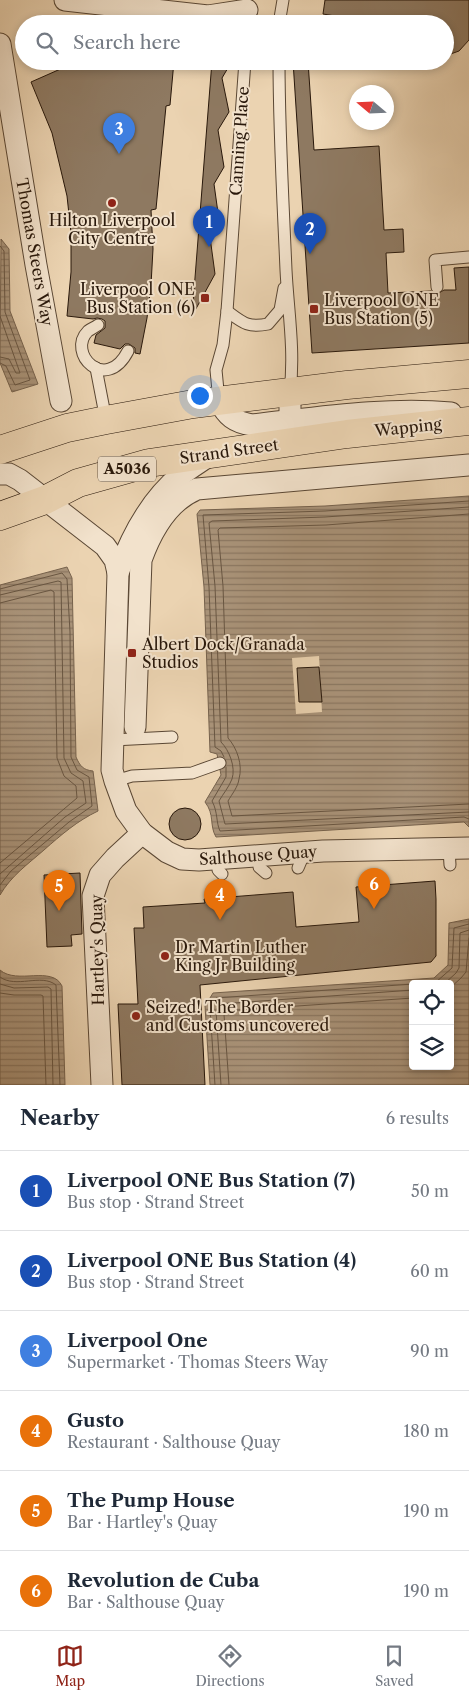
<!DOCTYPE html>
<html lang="en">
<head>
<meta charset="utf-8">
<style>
  :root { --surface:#fff; --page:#f2f2f3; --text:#1f2937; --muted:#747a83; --line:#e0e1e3; --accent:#8f2418 }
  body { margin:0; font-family:"Libre Caslon Text",serif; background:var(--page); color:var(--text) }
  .controls { position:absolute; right:15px; bottom:15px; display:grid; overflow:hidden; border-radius:5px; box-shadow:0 2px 8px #0003 }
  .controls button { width:45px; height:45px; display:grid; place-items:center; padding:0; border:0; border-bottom:1px solid var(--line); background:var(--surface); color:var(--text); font:25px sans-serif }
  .compass { position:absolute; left:349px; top:85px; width:45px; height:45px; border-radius:50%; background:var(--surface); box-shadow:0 2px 8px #0003; rotate:289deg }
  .you { position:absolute; left:199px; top:395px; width:18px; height:18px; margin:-12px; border:4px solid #fff; border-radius:50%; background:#1a73e8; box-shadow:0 0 0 8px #1a73e833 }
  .badge { display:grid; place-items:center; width:32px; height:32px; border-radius:50%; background:var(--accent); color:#fff; font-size:16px; font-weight:700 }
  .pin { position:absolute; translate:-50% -41px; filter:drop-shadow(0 1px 2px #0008) }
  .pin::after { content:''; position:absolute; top:26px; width:18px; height:15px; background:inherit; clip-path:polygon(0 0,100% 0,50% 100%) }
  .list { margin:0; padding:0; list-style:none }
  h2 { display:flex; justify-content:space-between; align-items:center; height:65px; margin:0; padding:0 20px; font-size:21px }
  h2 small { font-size:16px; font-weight:400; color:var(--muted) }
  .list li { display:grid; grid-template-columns:32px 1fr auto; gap:15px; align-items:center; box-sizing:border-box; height:80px; padding:0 20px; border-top:1px solid var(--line) }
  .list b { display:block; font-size:19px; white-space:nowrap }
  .list p { margin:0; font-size:16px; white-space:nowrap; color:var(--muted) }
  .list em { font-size:16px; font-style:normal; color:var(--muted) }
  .icon { flex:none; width:28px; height:28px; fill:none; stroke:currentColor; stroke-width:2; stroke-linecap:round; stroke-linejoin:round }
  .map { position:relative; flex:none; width:469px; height:1085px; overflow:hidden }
  .search { position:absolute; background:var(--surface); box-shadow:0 2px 8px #0003; left:15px; right:15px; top:15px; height:55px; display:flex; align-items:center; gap:12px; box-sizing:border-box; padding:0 18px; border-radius:28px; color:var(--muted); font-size:19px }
  .sheet { height:545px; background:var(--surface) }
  nav { display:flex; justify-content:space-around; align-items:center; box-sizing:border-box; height:70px; border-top:1px solid var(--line); background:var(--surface); font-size:14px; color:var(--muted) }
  nav a { display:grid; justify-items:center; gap:2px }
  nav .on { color:var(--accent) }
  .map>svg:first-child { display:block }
</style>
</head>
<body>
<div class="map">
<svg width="469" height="1085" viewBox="0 0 469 1085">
  <defs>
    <pattern id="water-rules" width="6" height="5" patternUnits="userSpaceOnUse" patternTransform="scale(1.25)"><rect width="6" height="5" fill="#a99379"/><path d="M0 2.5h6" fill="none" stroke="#8a7761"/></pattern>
  </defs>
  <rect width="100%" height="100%" fill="#ebd3b1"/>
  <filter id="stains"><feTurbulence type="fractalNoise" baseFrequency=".004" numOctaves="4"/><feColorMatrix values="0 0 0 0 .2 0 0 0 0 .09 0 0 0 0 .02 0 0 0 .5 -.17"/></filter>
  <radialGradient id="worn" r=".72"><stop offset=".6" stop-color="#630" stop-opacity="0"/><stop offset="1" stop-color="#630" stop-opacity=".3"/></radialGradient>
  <g fill="url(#water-rules)" stroke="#76624d" fill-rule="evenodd">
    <polygon points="1,239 9,249 10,311 38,384 12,392 0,363"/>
    <path d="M469,496V827L464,822L216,837C209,825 215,815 205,802L221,775L217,754L210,752L204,587L197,514L200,510L325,506Z"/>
    <path d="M67,567L72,578L76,757C80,766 83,770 93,771L98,811C77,821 61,835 44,850C28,864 11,876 0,895V585Z"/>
    <path d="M469,919V1085H210L205,1006L213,993L434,978L448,965L449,923ZM413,984H450V1066H413Z"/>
    <path d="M0,970C17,985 52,965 62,986L65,1085H0Z"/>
  </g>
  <polygon fill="#ebd3b1" points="319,656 322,712 296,714 292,658"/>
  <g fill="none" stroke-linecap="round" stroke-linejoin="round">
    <g stroke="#695642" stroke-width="1">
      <polyline points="0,246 4,251 5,312 30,380 15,385 6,366 0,363"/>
      <polyline points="0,316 20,373 16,373 9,359 0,357"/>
      <path d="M469,507L325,517L212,521L209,523L215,586L221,742C229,750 236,767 232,779C229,787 223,794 219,801L225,824L469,812"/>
      <path d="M469,514L326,525L220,528L218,530L223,586L228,738C237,748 243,765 239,779C238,787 232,794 228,801L232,816L469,804"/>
      <polyline points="0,589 62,573 67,579 70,632 71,757 77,770 89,777 92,806 69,822 11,871 0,885"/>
      <polyline points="0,595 58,581 61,582 64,758 71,773 83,781 86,803 65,817 0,874"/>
      <polyline points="0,603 51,590 54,592 57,758 64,776 76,786 77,798 0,863"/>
      <polyline points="224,757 221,751 215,747 209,587 203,515 325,511 469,501"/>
      <path d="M226,767V777L212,801C218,812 216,823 220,831L464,817L469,819"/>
      <path d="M0,977C16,989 41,973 56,985L60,1085"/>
      <polyline points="0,984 14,988 48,987 51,989 53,1085"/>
      <polyline points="419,984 436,982 452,968 454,928 469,924"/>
      <polyline points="444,984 456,973 459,968 460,933 469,930"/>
      <polyline points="450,988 461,978 466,972 469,938"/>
      <polyline points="0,993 14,995 41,995 43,996 46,1085"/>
      <polyline points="215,1085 210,1008 216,998 413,984"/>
      <polyline points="221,1085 216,1010 220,1004 413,990"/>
      <polyline points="229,1085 224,1014 225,1011 413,998"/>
    </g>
  </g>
  <g fill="#8e7961" stroke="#29180b">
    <polygon points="325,0 469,0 469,40 459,51 445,56 445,24 335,24 335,16 323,14"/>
    <polygon points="61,61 121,61 144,63 144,61 174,61 170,105 166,106 156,209 151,210 153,249 151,285 147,318 140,354 135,353 135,348 129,344 125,344 120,349 94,343 96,335 105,328 105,321 102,319 97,318 93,319 67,316 71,272 71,233 67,196 52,133 31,82 65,67"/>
    <polygon points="212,61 232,61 222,78 229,112 218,130 224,167 214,184 219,220 210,237 215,274 192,316"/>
    <polygon points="293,61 308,61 314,150 379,146 384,230 403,229 404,252 386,253 388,293 431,291 437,294 444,290 456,290 454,268 469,267 469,343 312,353"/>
    <polygon points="319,667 322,702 299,702 297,668"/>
    <circle cx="185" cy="824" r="16"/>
    <polygon points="80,873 82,934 71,935 72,946 47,947 44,875"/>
    <polygon points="435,881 436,899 436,956 431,962 200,985 205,1085 122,1085 118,1004 138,1004 134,928 144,928 143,907 205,903 204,899 293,892 296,927 359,922 356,887"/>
  </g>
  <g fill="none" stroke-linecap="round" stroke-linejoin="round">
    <defs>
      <g id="lane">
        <polyline points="279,24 283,0"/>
        <path d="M279,61C279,131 283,200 286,270C288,310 295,351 290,391"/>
        <polyline points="437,287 435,260 469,257"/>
        <path d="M227,311C243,323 248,328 268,324L280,310L284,288"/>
        <path d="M98,325C95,327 91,329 88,331C66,353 106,394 128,351"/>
        <polyline points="96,368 106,420"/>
        <polyline points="219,401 216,370 223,345 227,311 245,61"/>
        <polyline points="113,740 172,737"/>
        <polyline points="115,781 132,776 192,773 220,763"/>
        <polyline points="449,849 450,865"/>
        <polyline points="258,856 259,867 266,873"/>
        <polyline points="218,860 218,870 222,874"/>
        <polyline points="298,868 301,861 300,853"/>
      </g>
      <g id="street">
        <polyline points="65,0 208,16 247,10"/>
        <polyline points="0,44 36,265 61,401"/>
        <path d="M219,401C227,416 234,422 252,425C317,418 386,407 451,413"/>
        <polyline points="260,438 287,429 290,421 290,391"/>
        <polyline points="0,474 9,474 20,480 105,546 115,560 118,573 112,770 115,781 126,811 142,833 167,852 182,859 199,860 323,851 469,848"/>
        <path d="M118,573C131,537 150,500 181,475C190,468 200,462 210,455"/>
        <path d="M135,727L141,560C151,532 168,501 197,489L469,465"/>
        <polyline points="102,1085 93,896 100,875 115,858 142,833"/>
      </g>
      <g id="highway">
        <polyline points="0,450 67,428 106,420 193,404 347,385 469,374"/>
        <polyline points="0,516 45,500 78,483 149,463 347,434 469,421"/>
      </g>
    </defs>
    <use href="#lane" stroke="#5a4734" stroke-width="13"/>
    <use href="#street" stroke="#5a4734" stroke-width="23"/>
    <use href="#highway" stroke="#29180b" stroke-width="29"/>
    <use href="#lane" stroke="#f2e2cc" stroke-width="11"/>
    <use href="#street" stroke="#f2e2cc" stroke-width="21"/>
    <use href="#highway" stroke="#ebd3b1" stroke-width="28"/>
  </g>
  <g fill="#8f2418" stroke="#f2e2cc" stroke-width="2">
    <circle cx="112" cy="203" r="5"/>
    <rect x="200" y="293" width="10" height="10" rx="2.5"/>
    <rect x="309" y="304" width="10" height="10" rx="2.5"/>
    <rect x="127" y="648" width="10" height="10" rx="2.5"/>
    <circle cx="165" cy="956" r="5"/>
    <circle cx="136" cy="1016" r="5"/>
  </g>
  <g text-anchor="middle" stroke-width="4" stroke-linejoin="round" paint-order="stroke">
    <rect fill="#f2e2cc" stroke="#655545" stroke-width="1" x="98" y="456.5" width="58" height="25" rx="4"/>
    <g font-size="15" font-weight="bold" fill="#29180b">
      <text x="127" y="474">A5036</text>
    </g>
    <g font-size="16" fill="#29180b" stroke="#f2e2cc">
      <text transform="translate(239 141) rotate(-86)" y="6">Canning Place</text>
      <text transform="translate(35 252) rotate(80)" y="6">Thomas Steers Way</text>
      <text transform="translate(408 427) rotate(-6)" y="6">Wapping</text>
      <text transform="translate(229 451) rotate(-8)" y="6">Strand Street</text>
      <text transform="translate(258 855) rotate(-4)" y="6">Salthouse Quay</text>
      <text transform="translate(97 950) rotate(-91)" y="6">Hartley's Quay</text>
    </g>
    <g font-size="16" fill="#29180b" stroke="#f2e2cc" text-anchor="start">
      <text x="112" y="226" text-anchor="middle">Hilton Liverpool<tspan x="112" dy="18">City Centre</tspan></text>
      <text x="195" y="295" text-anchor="end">Liverpool ONE<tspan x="195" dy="18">Bus Station (6)</tspan></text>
      <text x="324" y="306">Liverpool ONE<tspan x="324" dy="18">Bus Station (5)</tspan></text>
      <text x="142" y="650">Albert Dock/Granada<tspan x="142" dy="18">Studios</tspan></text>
      <text x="175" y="953">Dr Martin Luther<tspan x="175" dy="18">King Jr Building</tspan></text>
      <text x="146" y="1013">Seized! The Border<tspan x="146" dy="18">and Customs uncovered</tspan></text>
    </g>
  </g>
  <rect width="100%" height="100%" filter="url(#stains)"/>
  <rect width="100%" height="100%" fill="url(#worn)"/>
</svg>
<div class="controls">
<button><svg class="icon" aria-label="locate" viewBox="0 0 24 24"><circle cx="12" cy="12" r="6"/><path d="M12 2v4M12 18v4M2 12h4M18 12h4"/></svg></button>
<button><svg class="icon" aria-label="layers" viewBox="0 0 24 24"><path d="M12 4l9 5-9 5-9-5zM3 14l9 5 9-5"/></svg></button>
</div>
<svg class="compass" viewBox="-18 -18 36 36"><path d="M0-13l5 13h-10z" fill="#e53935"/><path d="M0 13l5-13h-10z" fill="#747a83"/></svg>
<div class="you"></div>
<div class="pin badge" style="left:209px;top:247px;background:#1a4fb4">1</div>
<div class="pin badge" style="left:310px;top:254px;background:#1a4fb4">2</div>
<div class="pin badge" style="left:119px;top:154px;background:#3f7fe0">3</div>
<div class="pin badge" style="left:220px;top:920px;background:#e8710a">4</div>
<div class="pin badge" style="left:59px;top:911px;background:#e8710a">5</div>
<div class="pin badge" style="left:374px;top:909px;background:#e8710a">6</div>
<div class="search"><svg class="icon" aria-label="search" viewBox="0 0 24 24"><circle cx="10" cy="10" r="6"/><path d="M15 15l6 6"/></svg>Search here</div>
</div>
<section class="sheet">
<h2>Nearby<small>6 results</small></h2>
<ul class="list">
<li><span class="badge" style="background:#1a4fb4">1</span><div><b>Liverpool ONE Bus Station (7)</b><p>Bus stop · Strand Street</p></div><em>50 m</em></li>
<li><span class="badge" style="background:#1a4fb4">2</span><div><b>Liverpool ONE Bus Station (4)</b><p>Bus stop · Strand Street</p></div><em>60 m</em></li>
<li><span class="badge" style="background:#3f7fe0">3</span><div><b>Liverpool One</b><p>Supermarket · Thomas Steers Way</p></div><em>90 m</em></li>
<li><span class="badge" style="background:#e8710a">4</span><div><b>Gusto</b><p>Restaurant · Salthouse Quay</p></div><em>180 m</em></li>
<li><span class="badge" style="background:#e8710a">5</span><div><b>The Pump House</b><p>Bar · Hartley's Quay</p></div><em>190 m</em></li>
<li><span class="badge" style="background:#e8710a">6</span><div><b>Revolution de Cuba</b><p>Bar · Salthouse Quay</p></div><em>190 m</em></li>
</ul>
</section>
<nav>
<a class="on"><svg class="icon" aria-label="map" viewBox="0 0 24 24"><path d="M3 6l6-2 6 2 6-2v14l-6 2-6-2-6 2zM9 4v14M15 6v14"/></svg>Map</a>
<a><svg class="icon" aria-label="directions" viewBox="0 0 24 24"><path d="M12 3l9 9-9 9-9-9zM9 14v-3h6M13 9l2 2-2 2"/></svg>Directions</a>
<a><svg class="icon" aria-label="saved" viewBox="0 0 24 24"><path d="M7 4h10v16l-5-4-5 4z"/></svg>Saved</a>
</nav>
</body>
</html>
